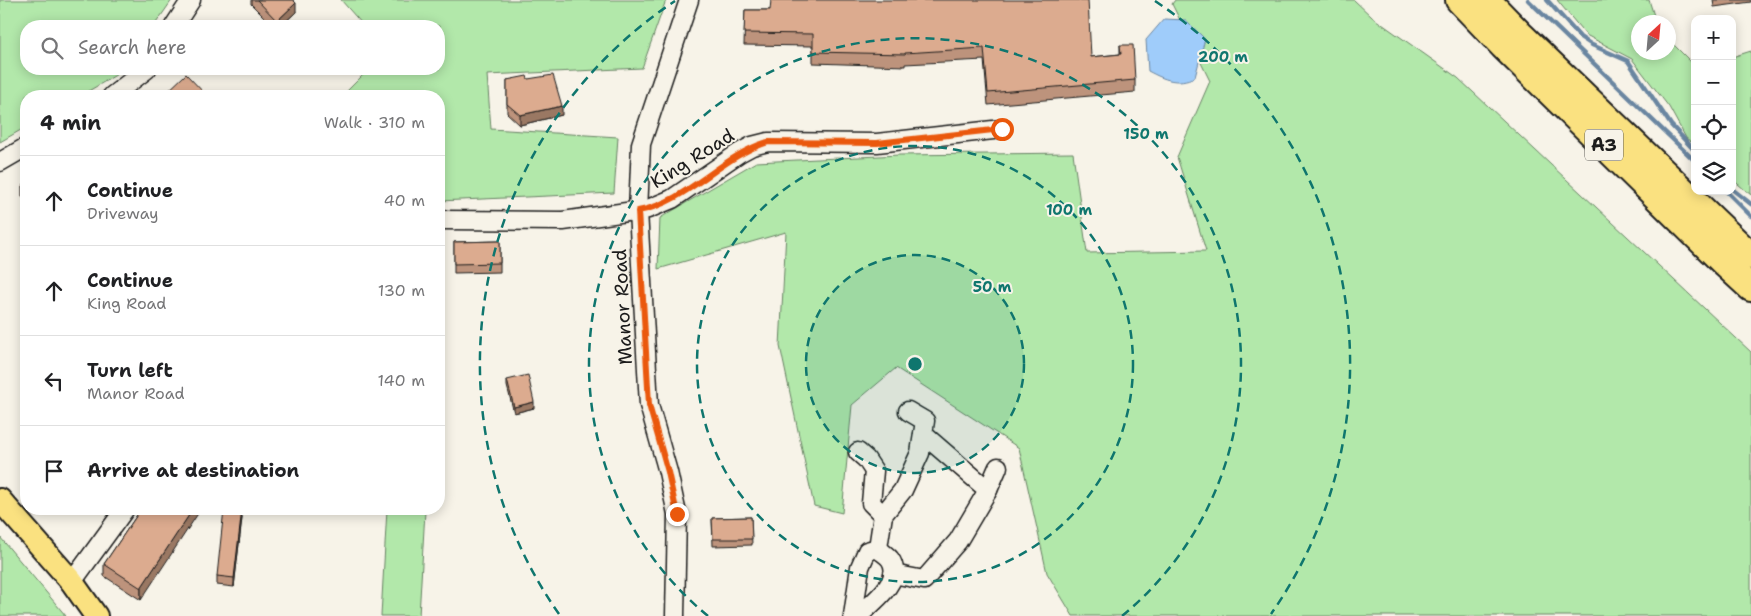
<!DOCTYPE html>
<html lang="en">
<head>
<meta charset="utf-8">
<style>
  :root { --surface:#fff; --page:#f6f6f6; --text:#202124; --muted:#757577; --line:#e0e0e0 }
  body { margin:0; font-family:"Shantell Sans",sans-serif; background:var(--page); color:var(--text) }
  .controls { position:absolute; right:15px; top:15px; display:grid; overflow:hidden; border-radius:10px; box-shadow:0 2px 12px #0003 }
  .controls button { width:45px; height:45px; display:grid; place-items:center; padding:0; border:0; border-bottom:1px solid var(--line); background:var(--surface); color:var(--text); font:25px sans-serif }
  .compass { position:absolute; left:1631px; top:15px; width:45px; height:45px; border-radius:50%; background:var(--surface); box-shadow:0 2px 12px #0003; rotate:26deg }
  .stop { position:absolute; width:15px; height:15px; margin:-11px; border:4px solid #ea580c; border-radius:50%; background:#fff }
  .stop.end { background:#ea580c; border-color:#fff; box-shadow:0 1px 5px #0008 }
  .list { margin:0; padding:0; list-style:none }
  h2 { display:flex; justify-content:space-between; align-items:center; height:65px; margin:0; padding:0 20px; font-size:21px }
  h2 small { font-size:16px; font-weight:400; color:var(--muted) }
  .list li { display:grid; grid-template-columns:32px 1fr auto; gap:15px; align-items:center; box-sizing:border-box; height:90px; padding:0 20px; border-top:1px solid var(--line) }
  .list b { display:block; font-size:19px; white-space:nowrap }
  .list p { margin:0; font-size:16px; white-space:nowrap; color:var(--muted) }
  .list em { font-size:16px; font-style:normal; color:var(--muted) }
  .icon { flex:none; width:28px; height:28px; fill:none; stroke:currentColor; stroke-width:2; stroke-linecap:round; stroke-linejoin:round }
  .map { position:relative; flex:none; width:1751px; height:616px; overflow:hidden }
  .search { position:absolute; background:var(--surface); box-shadow:0 2px 12px #0003; left:20px; top:20px; width:425px; height:55px; display:flex; align-items:center; gap:12px; box-sizing:border-box; padding:0 18px; border-radius:20px; color:var(--muted); font-size:19px }
  .panel { position:absolute; background:var(--surface); box-shadow:0 2px 12px #0003; left:20px; top:90px; width:425px; height:425px; border-radius:20px }
  .map>svg:first-child { display:block }
</style>
</head>
<body>
<div class="map">
<svg width="1751" height="616" viewBox="0 0 1751 616">
  <rect width="100%" height="100%" fill="#f7f3e8"/>
  <filter id="ink" filterUnits="userSpaceOnUse"><feTurbulence type="fractalNoise" baseFrequency=".02" numOctaves="2"/><feDisplacementMap in="SourceGraphic" scale="10" xChannelSelector="R" yChannelSelector="G"/><feConvolveMatrix kernelMatrix="1 2 1 2 8 2 1 2 1" color-interpolation-filters="sRGB"/></filter>
  <g filter="url(#ink)">
    <g fill="#b2e8aa" stroke="#678263">
      <polygon points="0,0 172,0 154,26 26,26 26,69 126,69 80,96 26,96 26,127 0,142"/>
      <polygon points="341,0 666,0 642,68 487,75 491,129 618,137 614,193 439,201 439,96 342,96 369,69 439,69 439,26 364,26"/>
      <polygon points="1175,0 1354,0 1372,17 1458,78 1751,352 1751,616 1073,616 1047,573 1019,448 896,368 852,405 842,513 814,506 780,346 786,232 658,269 660,218 756,162 900,155 1073,153 1087,253 1206,251 1177,157 1210,81 1172,4"/>
      <polygon points="1557,0 1649,0 1656,22 1638,22 1638,52 1668,52 1669,40 1695,66 1695,145 1686,138 1669,107 1632,59 1586,35"/>
      <polygon points="1751,51 1751,195 1732,179 1732,57"/>
      <polygon points="387,509 425,511 419,616 381,616"/>
      <polygon points="0,537 66,616 0,616"/>
    </g>
    <path fill="#9fccfa" stroke="#6b86a1" d="M1164,19L1186,20L1205,39L1195,77C1177,85 1165,80 1148,71L1146,40Z"/>
    <g fill="none" stroke-linecap="round" stroke-linejoin="round">
      <g stroke="#6b86a1" stroke-width="4.5">
        <polyline points="1528,0 1695,161"/>
        <polyline points="1547,0 1580,37 1592,45 1628,61 1671,125 1695,151"/>
        <polyline points="1732,189 1751,204"/>
        <polyline points="1726,191 1751,216"/>
      </g>
      <defs>
        <g id="minor">
          <polyline points="174,26 191,0"/>
          <polyline points="112,96 147,69"/>
          <polyline points="0,162 26,147"/>
          <polyline points="439,220 563,221 648,209 672,199 739,153 752,146 768,142 877,143 1002,129"/>
          <polyline points="858,452 866,459 874,471 871,503 883,515 878,548"/>
          <polyline points="988,490 998,467"/>
          <polyline points="883,515 903,490 920,453 925,421 908,411"/>
          <polyline points="893,574 924,580 958,541 988,490 923,434"/>
          <polyline points="72,582 125,509"/>
          <polyline points="675,616 677,514 668,472 649,405 638,211 641,144 689,0"/>
          <path d="M853,616L860,567L867,551L878,548C881,552 887,555 890,559C905,580 871,604 858,616"/>
        </g>
        <polyline id="major" points="0,500 72,582 96,616"/>
        <g id="highway">
          <polyline points="1459,0 1503,46 1726,265 1751,288"/>
          <polyline points="1487,0 1520,34 1751,256"/>
        </g>
      </defs>
      <use href="#minor" stroke="#1c1c1c" stroke-width="21"/>
      <use href="#major" stroke="#1c1c1c" stroke-width="26"/>
      <use href="#highway" stroke="#1c1c1c" stroke-width="30"/>
      <use href="#minor" stroke="#f7f3e8" stroke-width="18"/>
      <use href="#major" stroke="#fae180" stroke-width="22"/>
      <use href="#highway" stroke="#fae180" stroke-width="26"/>
    </g>
    <g fill="#bd937b" stroke="#1c1c1c">
      <polygon points="251,0 293,0 296,12 281,26 273,26 251,4"/>
      <polygon points="1713,0 1751,0 1751,2 1714,7"/>
      <polygon points="745,10 770,10 1091,57 1120,54 1120,45 1135,80 1135,92 988,105 984,60 905,64 905,66 813,63 813,46 744,45"/>
      <polygon points="528,79 562,115 520,125 507,113 507,80"/>
      <polygon points="26,182 26,201 22,196 22,186"/>
      <polygon points="500,241 500,272 454,273 454,242"/>
      <polygon points="507,380 534,408 514,413 507,386"/>
      <polygon points="141,509 141,600 104,576 104,564"/>
      <polygon points="751,517 752,545 713,546 712,518"/>
      <polygon points="242,518 234,587 217,585 217,576"/>
    </g>
    <g fill="#9a7864" stroke="#1c1c1c">
      <polygon points="296,3 296,12 281,26 277,26 277,21"/>
      <polygon points="562,106 562,115 520,125 520,115"/>
      <polygon points="534,402 534,408 514,413 514,407"/>
      <polygon points="193,509 201,509 141,600 141,588"/>
      <polygon points="242,509 242,518 234,587 234,578"/>
    </g>
    <g fill="#dcab8f" stroke="#1c1c1c">
      <polygon points="257,0 293,0 296,3 277,21"/>
      <polygon points="771,0 1088,0 1091,57 1121,54 1120,45 1133,45 1135,80 988,93 984,48 905,53 905,54 813,52 813,34 744,33 745,10 770,10"/>
      <polygon points="186,74 207,96 165,96 164,95"/>
      <polygon points="553,75 562,106 520,115 507,104 507,80 527,76 528,79"/>
      <polygon points="26,182 26,192 22,186"/>
      <polygon points="500,241 500,263 454,264 454,242"/>
      <polygon points="528,375 534,402 514,407 507,380"/>
      <polygon points="141,509 193,509 141,588 104,564"/>
      <polygon points="224,509 242,509 234,578 217,576"/>
      <polygon points="751,517 752,539 713,539 712,518"/>
    </g>
  </g>
  <g fill="none" stroke-linecap="round" stroke-linejoin="round" filter="url(#ink)">
    <path stroke="#ea580c" stroke-width="6" d="M677,514L668,472L649,405L638,211C688,202 721,156 768,142L877,143L1002,129"/>
  </g>
  <circle cx="915" cy="364" r="109" fill="#0f766e" fill-opacity=".12"/>
  <g fill="none" stroke="#0f766e" stroke-width="2.5" stroke-dasharray="9 6">
    <circle cx="915" cy="364" r="109"/>
    <circle cx="915" cy="364" r="218"/>
    <path d="M708 616A326 326 0 1 1 1122 616"/>
    <path d="M559 614A435 435 0 0 1 675 1M1155 1A435 435 0 0 1 1271 614"/>
  </g>
  <g text-anchor="middle" stroke-width="4" stroke-linejoin="round" paint-order="stroke">
    <rect fill="#f7f3e8" stroke="#5e5c59" stroke-width="1" x="1585" y="129.5" width="38" height="31" rx="4"/>
    <g font-size="18" font-weight="bold" fill="#1c1c1c">
      <text x="1604" y="151">A3</text>
    </g>
    <g font-size="19" fill="#1c1c1c" stroke="#f7f3e8">
      <text transform="translate(692 158) rotate(-32)" y="7">King Road</text>
      <text transform="translate(622 307) rotate(-93)" y="7">Manor Road</text>
    </g>
  </g>
  <circle cx="915" cy="364" r="8" fill="#0f766e" stroke="#f7f3e8" stroke-width="2.5"/>
  <g font-size="15" text-anchor="middle" font-weight="bold" fill="#0f766e" stroke="#f7f3e8" stroke-width="4" stroke-linejoin="round" paint-order="stroke">
    <text x="1223" y="62">200 m</text>
    <text x="1146" y="139">150 m</text>
    <text x="1069" y="215">100 m</text>
    <text x="992" y="292">50 m</text>
  </g>
</svg>
<div class="controls">
<button>+</button>
<button>−</button>
<button><svg class="icon" aria-label="locate" viewBox="0 0 24 24"><circle cx="12" cy="12" r="6"/><path d="M12 2v4M12 18v4M2 12h4M18 12h4"/></svg></button>
<button><svg class="icon" aria-label="layers" viewBox="0 0 24 24"><path d="M12 4l9 5-9 5-9-5zM3 14l9 5 9-5"/></svg></button>
</div>
<svg class="compass" viewBox="-18 -18 36 36"><path d="M0-13l5 13h-10z" fill="#e53935"/><path d="M0 13l5-13h-10z" fill="#757577"/></svg>
<div class="stop" style="left:1002px;top:129px"></div>
<div class="stop end" style="left:677px;top:514px"></div>
<div class="search"><svg class="icon" aria-label="search" viewBox="0 0 24 24"><circle cx="10" cy="10" r="6"/><path d="M15 15l6 6"/></svg>Search here</div>
<section class="panel">
<h2>4 min<small>Walk · 310 m</small></h2>
<ul class="list">
<li><svg class="icon" aria-label="ahead" viewBox="0 0 24 24"><path d="M12 20V5M6 11l6-6 6 6"/></svg><div><b>Continue</b><p>Driveway</p></div><em>40 m</em></li>
<li><svg class="icon" aria-label="ahead" viewBox="0 0 24 24"><path d="M12 20V5M6 11l6-6 6 6"/></svg><div><b>Continue</b><p>King Road</p></div><em>130 m</em></li>
<li><svg class="icon" aria-label="left" viewBox="0 0 24 24"><path d="M17 20v-9H6M10 6l-5 5 5 5"/></svg><div><b>Turn left</b><p>Manor Road</p></div><em>140 m</em></li>
<li><svg class="icon" aria-label="arrive" viewBox="0 0 24 24"><path d="M6 21V4h12l-3 4 3 4H6"/></svg><div><b>Arrive at destination</b></div></li>
</ul>
</section>
</div>
</body>
</html>
